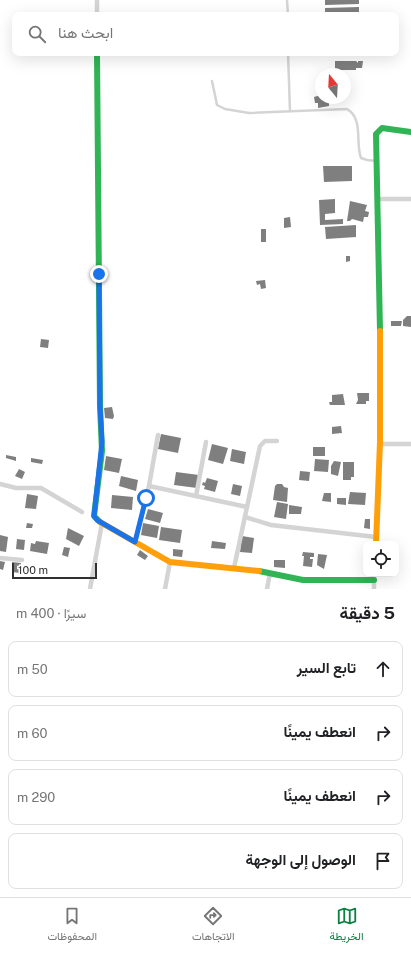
<!DOCTYPE html>
<html lang="ar">
<head>
<meta charset="utf-8">
<style>
  :root { --surface:#fff; --page:#f2f2f2; --text:#202124; --muted:#757577; --line:#e0e0e0; --accent:#0b8043 }
  body { margin:0; font-family:"Public Sans",Vazirmatn,sans-serif; background:var(--page); color:var(--text); direction:rtl }
  .controls { position:absolute; right:12px; bottom:12px; display:grid; overflow:hidden; border-radius:8px; box-shadow:0 4px 16px #0002 }
  .controls button { width:36px; height:36px; display:grid; place-items:center; padding:0; border:0; border-bottom:1px solid var(--line); background:var(--surface); color:var(--text); font:20px sans-serif }
  .compass { position:absolute; left:315px; top:68px; width:36px; height:36px; border-radius:50%; background:var(--surface); box-shadow:0 4px 16px #0002; rotate:342deg }
  .scale { position:absolute; left:12px; bottom:10px; width:85px; box-sizing:border-box; padding-left:4px; border:2px solid #303030; border-top:0; font-size:11px; line-height:14px; white-space:nowrap; color:#303030; -webkit-text-stroke:3px #fff; paint-order:stroke }
  .stop { position:absolute; width:12px; height:12px; margin:-9px; border:3px solid #1a73e8; border-radius:50%; background:#fff }
  .stop.end { background:#1a73e8; border-color:#fff; box-shadow:0 1px 4px #0008 }
  .list { margin:0; padding:0; list-style:none }
  h2 { display:flex; justify-content:space-between; align-items:center; height:52px; margin:0; padding:0 16px; font-size:17px }
  h2 small { font-size:13px; font-weight:400; color:var(--muted) }
  .list li { display:grid; grid-template-columns:26px 1fr auto; gap:12px; align-items:center; box-sizing:border-box; height:56px; margin:0 8px 8px; padding:0 8px; border:1px solid var(--line); border-radius:8px }
  .list b { display:block; font-size:15px; white-space:nowrap }
  .list em { font-size:13px; font-style:normal; color:var(--muted) }
  .icon { flex:none; width:22px; height:22px; fill:none; stroke:currentColor; stroke-width:2; stroke-linecap:round; stroke-linejoin:round }
  .map { position:relative; flex:none; width:411px; height:589px; overflow:hidden; direction:ltr }
  .search { position:absolute; background:var(--surface); box-shadow:0 4px 16px #0002; left:12px; right:12px; top:12px; height:44px; display:flex; align-items:center; gap:10px; box-sizing:border-box; padding:0 14px; border-radius:8px; color:var(--muted); font-size:15px }
  .sheet { height:308px; background:var(--surface) }
  nav { display:flex; justify-content:space-around; align-items:center; box-sizing:border-box; height:56px; border-top:1px solid var(--line); background:var(--surface); font-size:11px; color:var(--muted) }
  nav a { display:grid; justify-items:center; gap:2px }
  nav .on { color:var(--accent) }
  .map>svg:first-child { display:block }
</style>
</head>
<body>
<div class="map">
<svg width="411" height="589" viewBox="0 0 411 589">
  <rect width="100%" height="100%" fill="#fff"/>
  <g fill="#7f7f7f">
    <polygon points="325,0 359,0 359,4 325,5"/>
    <polygon points="359,7 359,14 325,15 325,8"/>
    <polygon points="335,61 356,61 358,63 358,61 363,61 362,68 356,68 356,70 335,70"/>
    <polygon points="321,95 321,98 329,98 329,106 318,108 318,103 315,103 314,97"/>
    <polygon points="323,166 352,166 352,181 324,182"/>
    <polygon points="335,199 335,213 325,214 325,220 343,219 343,224 320,225 319,200"/>
    <polygon points="350,201 367,205 365,211 369,212 368,217 364,217 363,222 352,219 350,221 347,221"/>
    <polygon points="290,217 291,227 284,228 284,218"/>
    <polygon points="356,225 356,237 326,239 325,227"/>
    <rect x="261" y="229" width="5" height="13"/>
    <polygon points="346,256 350,256 350,261 346,262"/>
    <polygon points="265,280 266,288 261,289 260,284 257,285 256,281"/>
    <polygon points="407,316 411,316 411,327 403,326 403,320"/>
    <polygon points="391,321 402,321 401,326 391,326"/>
    <polygon points="41,339 49,340 48,348 40,347"/>
    <polygon points="357,393 369,393 369,401 366,401 366,404 356,404 358,400"/>
    <polygon points="343,394 345,405 330,405 329,402 332,402 332,395"/>
    <polygon points="112,407 114,416 113,419 105,418 104,408"/>
    <polygon points="341,426 342,433 332,434 332,427"/>
    <polygon points="161,434 181,438 178,453 158,449"/>
    <polygon points="212,444 228,448 223,464 208,460"/>
    <rect x="313" y="447" width="12" height="9"/>
    <polygon points="232,449 246,452 244,464 230,461"/>
    <polygon points="6,455 16,457 16,461 6,458"/>
    <polygon points="106,456 122,459 119,473 104,470"/>
    <polygon points="31,458 43,460 42,464 31,462"/>
    <polygon points="315,459 329,460 328,472 314,471"/>
    <polygon points="334,461 341,462 338,476 331,474 331,466"/>
    <polygon points="343,462 354,462 354,477 351,477 351,480 343,480"/>
    <polygon points="19,469 25,472 22,479 15,476"/>
    <polygon points="300,471 310,472 309,481 299,480"/>
    <polygon points="176,472 199,475 197,488 174,485"/>
    <polygon points="121,476 138,480 136,491 119,486"/>
    <polygon points="207,478 218,481 215,492 204,489 205,486 202,485 203,482 205,483"/>
    <polygon points="233,484 242,486 240,496 231,494"/>
    <polygon points="277,484 282,484 284,487 288,488 287,502 273,500 275,486"/>
    <polygon points="350,492 366,493 365,505 348,504"/>
    <polygon points="324,493 331,493 331,502 322,501"/>
    <polygon points="27,494 38,496 36,509 25,508"/>
    <polygon points="112,495 133,497 132,510 111,508"/>
    <polygon points="337,498 346,498 346,505 337,504"/>
    <polygon points="277,502 288,504 286,519 274,517"/>
    <polygon points="289,505 302,507 301,514 289,514"/>
    <polygon points="148,509 163,513 160,523 145,519"/>
    <polygon points="365,519 370,519 370,529 364,528"/>
    <polygon points="27,523 33,524 32,528 26,528"/>
    <polygon points="143,523 159,526 157,538 141,535"/>
    <polygon points="161,527 182,530 180,543 159,540"/>
    <polygon points="68,528 84,536 79,546 66,539"/>
    <polygon points="0,535 8,537 6,552 0,551"/>
    <polygon points="242,536 254,538 252,553 240,552"/>
    <polygon points="17,539 25,540 24,550 16,549"/>
    <polygon points="36,541 49,543 47,554 30,551 31,543 35,544"/>
    <polygon points="212,541 226,543 225,549 211,548"/>
    <polygon points="64,547 70,548 68,557 62,555"/>
    <polygon points="173,549 183,550 182,557 173,556"/>
    <polygon points="140,550 148,556 145,560 137,555"/>
    <polygon points="303,552 314,553 314,557 310,557 310,559 313,559 312,567 303,566 304,556 302,556"/>
    <polygon points="318,554 327,555 324,569 317,565"/>
    <polygon points="274,560 285,560 285,568 274,567"/>
    <polygon points="0,561 5,562 3,570 0,569"/>
    <polygon points="12,562 21,563 20,573 12,572"/>
  </g>
  <g fill="none" stroke-linecap="round" stroke-linejoin="round">
    <g stroke="#d4d4d4" stroke-width="2.5">
      <polyline points="287,0 288,15"/>
      <polyline points="288,53 290,111"/>
      <path d="M212,81L217,105L225,109L249,113L347,109C364,119 355,143 361,158L367,160L377,161"/>
    </g>
    <g stroke="#d4d4d4" stroke-width="4.5">
      <polyline points="97,0 97,15"/>
      <polyline points="378,199 411,199"/>
      <polyline points="379,444 411,444"/>
      <polyline points="0,484 16,488 41,488 82,512"/>
      <polyline points="149,486 247,507"/>
      <polyline points="196,496 206,442"/>
      <polyline points="245,517 271,525 376,537"/>
      <polyline points="135,542 149,486 158,435"/>
      <polyline points="0,558 22,560"/>
      <polyline points="234,568 260,446 265,441 277,441"/>
      <polyline points="90,589 102,523"/>
      <polyline points="165,589 170,562"/>
      <polyline points="267,589 270,573"/>
      <polyline points="374,589 374,574"/>
    </g>
    <g stroke="#30b455" stroke-width="6">
      <polyline points="97,53 100,406 102,451 94,516 100,522"/>
      <polyline points="380,331 376,134 382,128 411,132"/>
      <polyline points="259,571 303,580 374,580"/>
    </g>
    <g stroke="#ff9f0a" stroke-width="6">
      <polyline points="100,522 170,562 259,571"/>
      <polyline points="376,544 380,442 380,331"/>
    </g>
  </g>
  <g fill="none" stroke-linecap="round" stroke-linejoin="round">
    <polyline stroke="#1a73e8" stroke-width="5" points="99,274 100,406 102,442 94,516 97,520 135,542 146,498"/>
  </g>
</svg>
<div class="controls">
<button><svg class="icon" aria-label="locate" viewBox="0 0 24 24"><circle cx="12" cy="12" r="6"/><path d="M12 2v4M12 18v4M2 12h4M18 12h4"/></svg></button>
</div>
<svg class="compass" viewBox="-18 -18 36 36"><path d="M0-13l5 13h-10z" fill="#e53935"/><path d="M0 13l5-13h-10z" fill="#757577"/></svg>
<div class="scale">100 m</div>
<div class="stop" style="left:146px;top:498px"></div>
<div class="stop end" style="left:99px;top:274px"></div>
<div class="search"><svg class="icon" aria-label="search" viewBox="0 0 24 24"><circle cx="10" cy="10" r="6"/><path d="M15 15l6 6"/></svg>ابحث هنا</div>
</div>
<section class="sheet">
<h2>5 دقيقة<small>سيرًا · 400 m</small></h2>
<ul class="list">
<li><svg class="icon" aria-label="ahead" viewBox="0 0 24 24"><path d="M12 20V5M6 11l6-6 6 6"/></svg><div><b>تابع السير</b></div><em>50 m</em></li>
<li><svg class="icon" aria-label="right" viewBox="0 0 24 24"><path d="M7 20v-9h11M14 6l5 5-5 5"/></svg><div><b>انعطف يمينًا</b></div><em>60 m</em></li>
<li><svg class="icon" aria-label="right" viewBox="0 0 24 24"><path d="M7 20v-9h11M14 6l5 5-5 5"/></svg><div><b>انعطف يمينًا</b></div><em>290 m</em></li>
<li><svg class="icon" aria-label="arrive" viewBox="0 0 24 24"><path d="M6 21V4h12l-3 4 3 4H6"/></svg><div><b>الوصول إلى الوجهة</b></div></li>
</ul>
</section>
<nav>
<a class="on"><svg class="icon" aria-label="map" viewBox="0 0 24 24"><path d="M3 6l6-2 6 2 6-2v14l-6 2-6-2-6 2zM9 4v14M15 6v14"/></svg>الخريطة</a>
<a><svg class="icon" aria-label="directions" viewBox="0 0 24 24"><path d="M12 3l9 9-9 9-9-9zM9 14v-3h6M13 9l2 2-2 2"/></svg>الاتجاهات</a>
<a><svg class="icon" aria-label="saved" viewBox="0 0 24 24"><path d="M7 4h10v16l-5-4-5 4z"/></svg>المحفوظات</a>
</nav>
</body>
</html>
